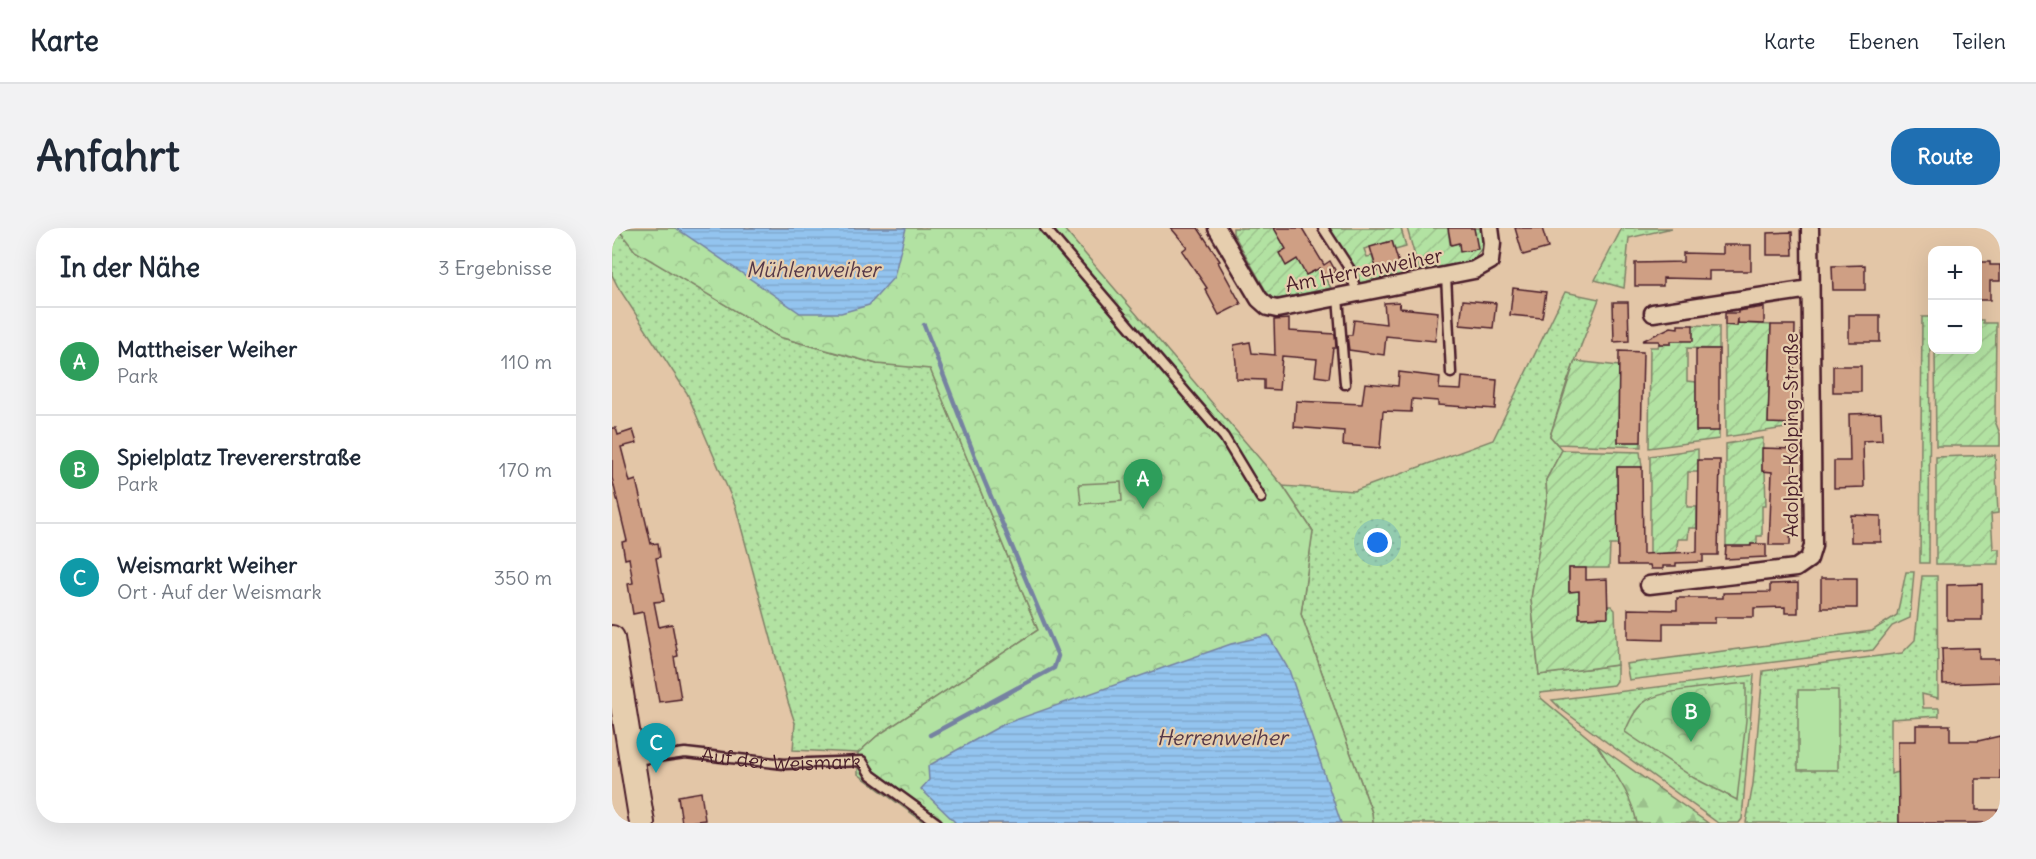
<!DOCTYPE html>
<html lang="de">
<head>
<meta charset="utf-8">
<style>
  :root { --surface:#fff; --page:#f2f2f3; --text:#1f2937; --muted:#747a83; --line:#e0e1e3; --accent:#1f6fb2 }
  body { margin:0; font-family:Delius,sans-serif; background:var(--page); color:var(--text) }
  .controls { position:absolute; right:18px; top:18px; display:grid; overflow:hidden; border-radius:12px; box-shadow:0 6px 24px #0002 }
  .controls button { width:54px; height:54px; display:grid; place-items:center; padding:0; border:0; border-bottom:2px solid var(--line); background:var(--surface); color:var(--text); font:30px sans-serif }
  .you { position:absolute; left:766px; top:315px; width:21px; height:21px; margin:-15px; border:4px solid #fff; border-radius:50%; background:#1a73e8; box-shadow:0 0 0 9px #1a73e833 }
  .badge { display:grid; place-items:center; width:39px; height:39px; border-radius:50%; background:var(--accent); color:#fff; font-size:20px; font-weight:700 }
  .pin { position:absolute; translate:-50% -50px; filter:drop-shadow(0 2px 3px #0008) }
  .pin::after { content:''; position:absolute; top:32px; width:21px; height:18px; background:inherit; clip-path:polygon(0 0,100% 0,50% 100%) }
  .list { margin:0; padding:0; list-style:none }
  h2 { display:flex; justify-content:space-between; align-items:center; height:78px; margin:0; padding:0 24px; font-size:26px }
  h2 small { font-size:20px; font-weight:400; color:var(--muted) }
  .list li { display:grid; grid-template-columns:39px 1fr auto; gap:18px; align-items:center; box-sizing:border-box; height:108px; padding:0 24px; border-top:2px solid var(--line) }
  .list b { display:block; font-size:22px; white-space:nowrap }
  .list p { margin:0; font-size:20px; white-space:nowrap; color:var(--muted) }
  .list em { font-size:20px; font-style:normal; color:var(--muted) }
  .map { position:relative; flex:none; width:1388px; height:595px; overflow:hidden; border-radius:24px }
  header { display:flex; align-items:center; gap:36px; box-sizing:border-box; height:84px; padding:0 30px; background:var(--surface); border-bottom:2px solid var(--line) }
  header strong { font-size:28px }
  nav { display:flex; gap:33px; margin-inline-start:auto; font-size:21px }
  .intro { display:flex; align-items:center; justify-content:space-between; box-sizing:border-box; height:144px; padding:0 36px }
  h1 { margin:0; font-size:42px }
  .button { padding:15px 27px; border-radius:24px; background:var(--accent); color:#fff; font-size:21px; font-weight:700 }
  main { display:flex; gap:36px; padding:0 36px }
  aside { flex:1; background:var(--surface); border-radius:24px; box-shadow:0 6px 24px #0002 }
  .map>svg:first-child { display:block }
</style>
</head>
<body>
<header>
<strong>Karte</strong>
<nav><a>Karte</a><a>Ebenen</a><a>Teilen</a></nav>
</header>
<div class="intro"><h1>Anfahrt</h1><a class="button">Route</a></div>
<main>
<aside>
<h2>In der Nähe<small>3 Ergebnisse</small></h2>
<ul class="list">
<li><span class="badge" style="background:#2e9e5b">A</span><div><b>Mattheiser Weiher</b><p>Park</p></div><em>110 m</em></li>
<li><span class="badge" style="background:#2e9e5b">B</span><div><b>Spielplatz Trevererstraße</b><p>Park</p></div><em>170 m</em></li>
<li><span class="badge" style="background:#0f9aa8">C</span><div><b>Weismarkt Weiher</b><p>Ort · Auf der Weismark</p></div><em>350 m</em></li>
</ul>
</aside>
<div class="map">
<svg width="1388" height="595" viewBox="0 0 1388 595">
  <defs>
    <pattern id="grass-dots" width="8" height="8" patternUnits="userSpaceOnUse" patternTransform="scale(1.5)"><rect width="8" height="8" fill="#b2e2a2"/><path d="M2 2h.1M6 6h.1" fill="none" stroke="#9bc18c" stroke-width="1.8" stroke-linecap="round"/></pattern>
    <pattern id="forest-firs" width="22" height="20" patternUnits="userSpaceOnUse" patternTransform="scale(1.5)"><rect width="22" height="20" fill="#b2e2a2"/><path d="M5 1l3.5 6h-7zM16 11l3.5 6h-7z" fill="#9bc18c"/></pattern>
    <pattern id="park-crowns" width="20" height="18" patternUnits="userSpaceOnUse" patternTransform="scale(1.5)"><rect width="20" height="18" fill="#b2e2a2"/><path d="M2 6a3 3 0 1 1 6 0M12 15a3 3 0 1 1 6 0" fill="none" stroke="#9bc18c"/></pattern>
    <pattern id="garden-furrows" width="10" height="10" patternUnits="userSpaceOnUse" patternTransform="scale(1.5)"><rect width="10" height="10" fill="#b2e2a2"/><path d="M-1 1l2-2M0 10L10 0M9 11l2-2" fill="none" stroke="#9bc18c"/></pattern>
    <pattern id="water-rules" width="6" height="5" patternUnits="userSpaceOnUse" patternTransform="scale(1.5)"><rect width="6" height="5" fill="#93c4ef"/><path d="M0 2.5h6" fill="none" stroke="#80a8cd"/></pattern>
  </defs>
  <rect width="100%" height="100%" fill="#e3c6a7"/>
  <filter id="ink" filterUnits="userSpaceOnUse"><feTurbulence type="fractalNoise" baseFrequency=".0167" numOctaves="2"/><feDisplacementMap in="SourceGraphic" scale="12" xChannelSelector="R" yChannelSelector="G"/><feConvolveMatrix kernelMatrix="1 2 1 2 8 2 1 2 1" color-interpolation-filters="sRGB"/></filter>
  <g filter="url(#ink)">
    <g fill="url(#grass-dots)" stroke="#7e8066" stroke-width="1.5">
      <polygon points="0,0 5,0 24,23 167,109 265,136 318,140 426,402 265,508 246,525 181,522 183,495 176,474 124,280 75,165 6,59 0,47"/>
      <polygon points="1010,0 1060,0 1017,10 1012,60 983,52"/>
      <polygon points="953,64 987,71 955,154 938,208 950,222 934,252 935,269 919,371 927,447 1005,437 1005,453 1002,457 928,465 929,470 985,517 1016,564 1022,580 1025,595 761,595 760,585 689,386 701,303 671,258 742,263 881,212"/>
      <polygon points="1310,89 1318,89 1317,335 1308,335"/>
      <polygon points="1294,344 1302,344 1298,390 1280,398 1261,422 1017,452 1014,436 1260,403 1285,387"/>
      <polygon points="1310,348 1325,348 1326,470 1310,466 1311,480 1327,480 1327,488 1279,491 1279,546 1287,544 1287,595 1134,595 1141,556 1151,443 1290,425 1303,412"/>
      <polygon points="1142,447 1130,591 1127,595 1106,595 949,481 940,472"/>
    </g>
    <path fill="url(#forest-firs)" stroke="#7e8066" stroke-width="1.5" d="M985,517L1096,595H1025C1019,565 1001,543 985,517Z"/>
    <g fill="url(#park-crowns)" stroke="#7e8066" stroke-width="1.5">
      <polygon points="5,0 451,0 671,258 701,303 689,386 760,585 761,595 313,595 246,546 246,525 265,508 426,402 318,141 265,136 167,109 23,23"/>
      <path d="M1134,455V492L1125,572L1082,550L1013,504C1017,494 1024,479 1034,473C1052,461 1110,458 1134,455Z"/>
    </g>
    <g fill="url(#garden-furrows)" stroke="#7e8066" stroke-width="1.5">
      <polygon points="621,0 662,0 674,21 675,37 685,31 694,47 707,40 719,60 662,72 657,68 621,5"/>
      <polygon points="715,0 789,0 794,19 783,22 780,13 752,21 755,29 760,28 765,42 787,36 790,47 745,57"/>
      <polygon points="795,0 836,0 838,16 847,15 848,23 865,21 862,0 869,0 873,16 861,32 808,46"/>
      <polygon points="1366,92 1371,92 1371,95 1384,95 1383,193 1388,206 1388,218 1324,218 1323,122 1366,122"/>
      <polygon points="1125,95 1159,97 1156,195 1181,196 1180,199 1114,209 1113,97 1125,98"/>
      <polygon points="1081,97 1107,98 1107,121 1075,120 1075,153 1084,154 1084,203 1107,203 1107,211 1037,220 1038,119 1046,119 1047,116 1059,116 1059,113"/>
      <polygon points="963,133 1007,138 1006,214 1029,214 1029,219 945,216 938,208"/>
      <polygon points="1151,210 1150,243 1153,243 1154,278 1150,278 1150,308 1145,308 1145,316 1139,316 1139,318 1114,321 1114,216"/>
      <polygon points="1086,221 1086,244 1076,244 1075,279 1085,279 1085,300 1077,300 1076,311 1066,311 1064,324 1038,327 1038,228"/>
      <polygon points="950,222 1028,224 1030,239 1005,239 1006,317 998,317 997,340 957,340 957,364 967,363 967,390 995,389 996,378 999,378 1003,382 1005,437 927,447 919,371 935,269 934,252"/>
      <polygon points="1383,227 1386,285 1379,286 1381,321 1387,321 1387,336 1324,336 1324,229"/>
    </g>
    <g fill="#b2e2a2" stroke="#7e8066" stroke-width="1.5">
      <polygon points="509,254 510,273 469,276 467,256"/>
      <rect x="1186" y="462" width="40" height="80"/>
    </g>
    <g fill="url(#water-rules)" stroke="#7682a1" stroke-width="1.5">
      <polygon points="64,0 294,0 282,49 257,77 229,85 188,85"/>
      <polygon points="656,407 677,442 729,595 344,595 309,561 317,552 316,538 392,496 619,416"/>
    </g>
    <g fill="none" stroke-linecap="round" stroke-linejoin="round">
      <polyline stroke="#7682a1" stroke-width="4.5" points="312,97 372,252 446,428 442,440 318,507"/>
    </g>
    <g fill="#cf9f84" stroke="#4a1f2b" stroke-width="1.5">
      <polygon points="559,0 586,0 608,33 606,34 629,76 607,87 593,61 595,60 570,23 575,19"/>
      <polygon points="662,0 690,0 712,37 718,33 724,44 714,50 708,40 694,47 685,31 674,38 667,25 674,21"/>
      <polygon points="836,0 862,0 866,21 848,24 847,15 839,17"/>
      <polygon points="903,0 930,0 936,20 911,27"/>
      <polygon points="1180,4 1181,27 1155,27 1155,5"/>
      <polygon points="780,13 787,36 765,43 758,19"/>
      <polygon points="1111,17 1139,17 1139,43 1097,43 1097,51 1051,50 1051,58 1023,58 1023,35 1071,34 1071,25 1111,26"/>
      <polygon points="1365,34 1378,34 1378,37 1388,37 1388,53 1378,53 1378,72 1365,72"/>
      <polygon points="1253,37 1253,62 1221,62 1220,38"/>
      <polygon points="901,60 934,64 930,90 898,87"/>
      <polygon points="851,72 884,75 881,100 848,97"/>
      <polygon points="787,74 788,80 826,84 823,113 774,108 772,127 737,122 735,107 740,107 742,92 774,96 772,75"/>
      <polygon points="1001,74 1016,74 1017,113 1002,114"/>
      <polygon points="1152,79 1152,96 1126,95 1126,90 1125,98 1113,97 1113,85 1126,85 1126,83"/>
      <rect x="1237" y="87" width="31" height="27"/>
      <polygon points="677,91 677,103 723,106 724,120 721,120 717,150 703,148 705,131 670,128 667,162 652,161 652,152 624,151 624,135 622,117 638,114 640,125 663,127 662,92"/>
      <polygon points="1066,97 1081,97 1081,113 1059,113 1059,116 1047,116 1047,113 1030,113 1059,99 1066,100"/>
      <polygon points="1159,97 1183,97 1181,196 1156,195"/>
      <rect x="1084" y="121" width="23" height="82"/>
      <polygon points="1007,123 1031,124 1029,214 1006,214"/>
      <rect x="1221" y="138" width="28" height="26"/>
      <polygon points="787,144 828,149 827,161 849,162 850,149 885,152 883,181 826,177 826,173 800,171 799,184 771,183 768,220 731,217 732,203 682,199 684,173 750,176 753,155 786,158"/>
      <polygon points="1269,185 1270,212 1251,213 1252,259 1222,260 1222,233 1238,233 1237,186"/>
      <polygon points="0,200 4,200 6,207 21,202 25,215 9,219 18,254 24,252 39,316 46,315 48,329 44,330 52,373 42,374 47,399 60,396 66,428 62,429 69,471 47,474 31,384 21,386 16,356 21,355 17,330 13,331 10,314 15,313 0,250"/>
      <polygon points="1150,220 1182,221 1178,317 1157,317 1160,244 1150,243"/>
      <polygon points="1086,232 1108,232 1106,327 1091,327 1091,334 1064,335 1064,338 1051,338 1051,341 1039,341 1038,337 1006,337 1005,239 1030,239 1031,326 1085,324"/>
      <polygon points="1239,287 1269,288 1269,314 1239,314"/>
      <polygon points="1139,316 1154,316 1154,329 1113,331 1114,318 1139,318"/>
      <polygon points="957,340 974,340 974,352 995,351 996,389 967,390 967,363 957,364"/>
      <rect x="1209" y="350" width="36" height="30"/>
      <polygon points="1186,355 1186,385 1173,385 1173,379 1142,380 1142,389 1103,389 1103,395 1051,395 1051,412 1016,411 1016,381 1065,382 1065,370 1111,370 1111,365 1158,364 1158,356"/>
      <polygon points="1370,356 1370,392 1335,392 1335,357"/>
      <polygon points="1367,420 1367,431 1388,431 1388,454 1331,456 1330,421"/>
      <polygon points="1304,497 1338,497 1338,513 1366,513 1388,508 1388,551 1364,551 1364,582 1388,582 1388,595 1287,595 1286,513 1304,513"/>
      <polygon points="89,564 93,592 70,595 66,568"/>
    </g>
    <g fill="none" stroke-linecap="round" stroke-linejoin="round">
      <defs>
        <g id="lane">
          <polyline points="433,0 612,209 649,270"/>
          <polyline points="711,0 737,40 742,56"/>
          <polyline points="834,48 839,145"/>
          <polyline points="726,69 733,156"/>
          <path id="s1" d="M23,532L73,525L172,536L250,533L259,547L325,595"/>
        </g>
        <g id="street">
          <polyline points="605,0 647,71 656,79 665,81 862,42 878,33 880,15 878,0"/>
          <polyline points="1041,85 1198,61"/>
          <polyline points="1037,357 1184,340 1197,331 1201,318 1198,0"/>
        </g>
        <polyline id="secondary" points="0,410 30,595"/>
      </defs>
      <use href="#lane" stroke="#4a1f2b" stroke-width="13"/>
      <use href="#street" stroke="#4a1f2b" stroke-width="21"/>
      <use href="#secondary" stroke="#4a1f2b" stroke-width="28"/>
      <use href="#lane" stroke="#e6ceae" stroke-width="8"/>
      <use href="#street" stroke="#e6ceae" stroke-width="16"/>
      <use href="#secondary" stroke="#e6ceae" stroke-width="24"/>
    </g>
  </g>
  <g text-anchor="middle" stroke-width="4.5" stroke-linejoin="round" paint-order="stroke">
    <g font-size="20" fill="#4a1f2b" stroke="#e6ceae">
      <text transform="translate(752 42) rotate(-11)" y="7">Am Herrenweiher</text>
      <text transform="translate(1179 207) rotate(-90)" y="7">Adolph-Kolping-Straße</text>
      <text dy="7" stroke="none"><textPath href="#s1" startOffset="147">Auf der Weismark</textPath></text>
    </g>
    <g font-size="21" font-style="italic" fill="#553848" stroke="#e6ceae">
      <text x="201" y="49">Mühlenweiher</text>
      <text x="610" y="517">Herrenweiher</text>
    </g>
  </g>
</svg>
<div class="controls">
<button>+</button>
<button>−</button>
</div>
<div class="you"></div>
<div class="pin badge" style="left:531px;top:281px;background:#2e9e5b">A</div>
<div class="pin badge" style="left:1079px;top:514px;background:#2e9e5b">B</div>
<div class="pin badge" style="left:44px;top:545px;background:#0f9aa8">C</div>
</div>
</main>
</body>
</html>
